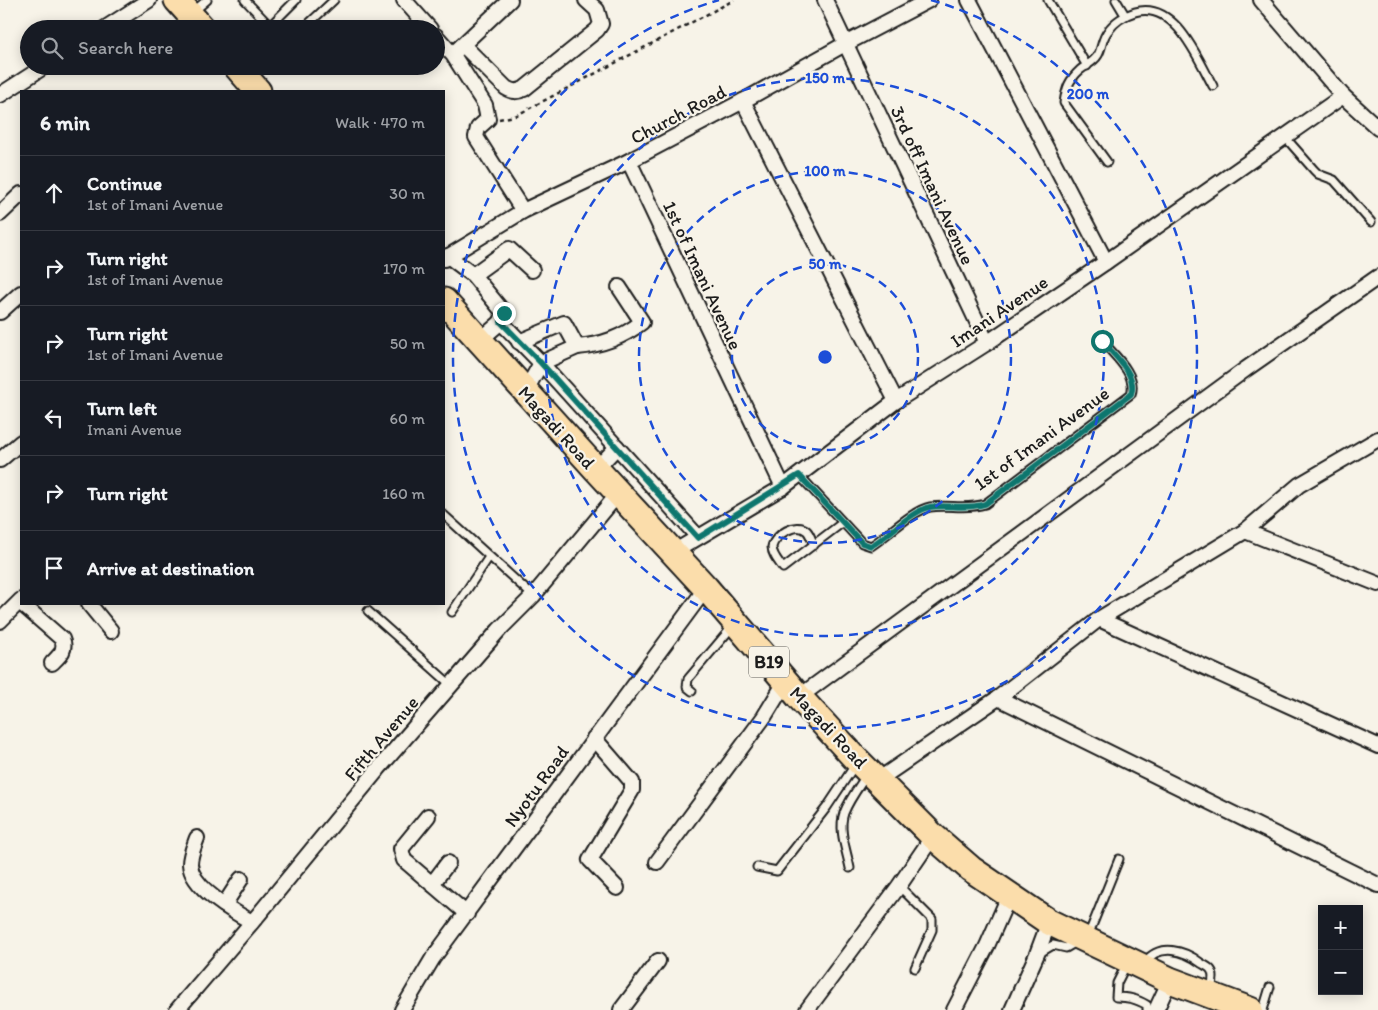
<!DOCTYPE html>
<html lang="en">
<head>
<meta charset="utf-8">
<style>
  :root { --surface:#171b24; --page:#242831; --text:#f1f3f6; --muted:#9ea1a6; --line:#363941 }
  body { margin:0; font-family:Itim,sans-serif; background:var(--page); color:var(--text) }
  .controls { position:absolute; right:15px; bottom:15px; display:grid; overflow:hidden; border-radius:0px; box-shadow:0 2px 12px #0003 }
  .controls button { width:45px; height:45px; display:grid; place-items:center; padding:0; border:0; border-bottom:1px solid var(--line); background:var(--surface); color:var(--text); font:25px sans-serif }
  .stop { position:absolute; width:15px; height:15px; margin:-11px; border:4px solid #0f766e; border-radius:50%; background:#fff }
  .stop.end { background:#0f766e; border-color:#fff; box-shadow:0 1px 5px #0008 }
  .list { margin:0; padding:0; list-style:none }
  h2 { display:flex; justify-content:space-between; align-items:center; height:65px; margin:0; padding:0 20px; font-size:21px }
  h2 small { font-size:16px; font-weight:400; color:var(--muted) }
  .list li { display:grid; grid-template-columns:32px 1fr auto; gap:15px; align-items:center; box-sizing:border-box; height:75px; padding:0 20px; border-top:1px solid var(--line) }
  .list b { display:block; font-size:19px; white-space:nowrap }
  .list p { margin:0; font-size:16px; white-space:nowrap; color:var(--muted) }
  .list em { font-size:16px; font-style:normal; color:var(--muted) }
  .icon { flex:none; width:28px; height:28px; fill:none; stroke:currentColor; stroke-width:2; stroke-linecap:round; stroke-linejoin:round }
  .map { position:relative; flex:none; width:1378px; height:1010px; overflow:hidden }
  .search { position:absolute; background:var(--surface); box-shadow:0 2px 12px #0003; left:20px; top:20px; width:425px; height:55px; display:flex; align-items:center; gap:12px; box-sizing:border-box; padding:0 18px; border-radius:28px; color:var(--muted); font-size:19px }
  .panel { position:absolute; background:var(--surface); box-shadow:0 2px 12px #0003; left:20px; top:90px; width:425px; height:515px; border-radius:0px }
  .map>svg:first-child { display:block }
</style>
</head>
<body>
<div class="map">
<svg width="1378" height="1010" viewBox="0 0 1378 1010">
  <rect width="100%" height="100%" fill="#f7f3e8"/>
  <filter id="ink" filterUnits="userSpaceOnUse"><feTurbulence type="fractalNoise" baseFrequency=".02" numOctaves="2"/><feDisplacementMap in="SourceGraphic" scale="10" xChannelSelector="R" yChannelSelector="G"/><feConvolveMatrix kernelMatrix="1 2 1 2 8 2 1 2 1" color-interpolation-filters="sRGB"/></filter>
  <g filter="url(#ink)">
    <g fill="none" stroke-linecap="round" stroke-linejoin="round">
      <defs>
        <g id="lane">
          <polyline points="245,0 270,26 296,0"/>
          <polyline points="1048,0 1087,66"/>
          <polyline points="1116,0 1125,15"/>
          <polyline points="194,11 207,0"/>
          <polyline points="303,29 334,0"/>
          <polyline points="252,76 262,66"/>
          <polyline points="1285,137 1314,170 1318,174 1334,180 1371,222"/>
          <path d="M1107,162L1064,103C1066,88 1069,80 1080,70C1086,65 1094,62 1098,55C1102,48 1102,38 1108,31C1114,22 1125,15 1135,12C1175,0 1198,59 1213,86"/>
          <path d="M799,475L862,543L871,546C887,536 913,510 930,507C948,504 966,510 985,504L1131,394C1138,375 1114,355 1102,341"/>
          <polyline points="444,515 533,596"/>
          <path d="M814,545C812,541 810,534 807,531C797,521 774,535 772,547C772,555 779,562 783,568L842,523"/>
          <polyline points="368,611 451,685"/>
          <polyline points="452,612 489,557"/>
          <polyline points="692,691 687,687 688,679 732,627"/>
          <polyline points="757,867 777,871 827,807 855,765"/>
          <path d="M850,868C847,852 838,830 844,813C849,800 858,788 866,776"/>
          <polyline points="899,886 932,919 932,930 915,968"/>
          <polyline points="1088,936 1119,859"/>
          <polyline points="1038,954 1053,945 1066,948 1078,941"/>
          <path d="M1145,962C1160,943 1184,950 1201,963C1204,965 1209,967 1211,970C1215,975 1212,984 1211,990"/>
          <path d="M1127,963L1117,983L1116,997C1129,997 1136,999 1147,1005V1010"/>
          <polyline points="1263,1010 1270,987"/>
        </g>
        <g id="street">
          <polyline points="404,0 430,29"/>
          <polyline points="825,0 987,343"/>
          <polyline points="969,0 1106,262"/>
          <polyline points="1261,0 1343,96 1378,128"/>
          <polyline points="104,29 149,0"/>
          <polyline points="436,36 453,55 485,105 488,119 478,128 476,137 523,211"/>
          <path d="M463,45L506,88C513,92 517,92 524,89L597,30L601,24L597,10L586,0"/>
          <polyline points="456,51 510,0"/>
          <polyline points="0,95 45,66"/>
          <polyline points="743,101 896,401"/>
          <polyline points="629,161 783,487"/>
          <polyline points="0,214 21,194"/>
          <polyline points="448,256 473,275 504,313 501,322"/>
          <polyline points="444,259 523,211 629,161 743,101 845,44 929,0"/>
          <polyline points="473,275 509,249 532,270"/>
          <polyline points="0,312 21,293"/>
          <polyline points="479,341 501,322 541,363 698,537"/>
          <polyline points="519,342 564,323 577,347 541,363 525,392"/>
          <path d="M577,347C602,345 622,338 642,322L619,287"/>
          <polyline points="0,460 21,442"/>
          <polyline points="596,469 617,447"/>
          <polyline points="1245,531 1378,584"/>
          <polyline points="672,553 783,487 896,401 987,343 1106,262 1343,96"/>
          <path d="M22,604L62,639C67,650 59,656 52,663"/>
          <polyline points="89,604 111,631"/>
          <polyline points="1099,619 1378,746"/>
          <polyline points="0,621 21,600"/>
          <polyline points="799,697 1246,369 1378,277"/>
          <polyline points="998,698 1378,885"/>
          <polyline points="594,738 632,782 632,790 590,860 617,888"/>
          <polyline points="878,780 998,698 1099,619 1245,531 1299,485 1378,439"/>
          <polyline points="428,816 401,849 404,860 467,914"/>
          <path d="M197,838C194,846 190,855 190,864C191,888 234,912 252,922"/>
          <polyline points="657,862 764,717 786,681"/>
          <polyline points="432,884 448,863"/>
          <polyline points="224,905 241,879"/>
          <polyline points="177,1010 259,914 379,768 499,630 533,596 618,494"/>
          <polyline points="402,1010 433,958 706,588"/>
          <polyline points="621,1010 658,961"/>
          <polyline points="807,1010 899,886 933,836"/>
          <polyline points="954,1010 987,946 1009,896"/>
          <polyline points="1012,1010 1037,954 1049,922"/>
          <polyline points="1156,1010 1170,980"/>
        </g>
        <g id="highway">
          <polyline points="177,0 203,29"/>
          <polyline points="236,66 258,91"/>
          <polyline points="444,301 596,469 706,588 799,697 855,758 933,836 971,869 1049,922 1170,980 1250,1010"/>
        </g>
      </defs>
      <use href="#lane" stroke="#1c1c1c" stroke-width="11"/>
      <use href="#street" stroke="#1c1c1c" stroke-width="18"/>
      <use href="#highway" stroke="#1c1c1c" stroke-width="29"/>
      <polyline stroke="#1c1c1c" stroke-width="2.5" stroke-dasharray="4 4" stroke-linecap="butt" points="499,119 515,116 734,0"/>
      <use href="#lane" stroke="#f7f3e8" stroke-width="7"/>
      <use href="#street" stroke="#f7f3e8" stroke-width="14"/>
      <use href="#highway" stroke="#fbddab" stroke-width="25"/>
    </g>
  </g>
  <g fill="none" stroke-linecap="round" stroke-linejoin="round" filter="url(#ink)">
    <path stroke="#0f766e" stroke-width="6" d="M504,313L501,322L541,363L698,538L799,475L862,543L871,546C887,537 913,510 930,507C948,504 966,510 985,504L1131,394C1138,375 1114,355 1102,341"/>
  </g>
  <g fill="none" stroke="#1d4ed8" stroke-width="2.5" stroke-dasharray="9 6">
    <circle cx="825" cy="357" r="93"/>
    <circle cx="825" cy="357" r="186"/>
    <circle cx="825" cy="357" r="279"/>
    <path d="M931 0A372 372 0 1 1 719 0"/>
  </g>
  <g text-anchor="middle" stroke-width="4.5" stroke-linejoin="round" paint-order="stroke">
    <rect fill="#f7f3e8" stroke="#5e5c59" stroke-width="1" x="749" y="646.5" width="40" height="31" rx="4"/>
    <g font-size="18" font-weight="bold" fill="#1c1c1c">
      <text x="769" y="668">B19</text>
    </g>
    <g font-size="19" fill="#1c1c1c" stroke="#f7f3e8">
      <text transform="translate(678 114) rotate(-28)" y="7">Church Road</text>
      <text transform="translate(933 185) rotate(65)" y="7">3rd off Imani Avenue</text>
      <text transform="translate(703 275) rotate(65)" y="7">1st of Imani Avenue</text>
      <text transform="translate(999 311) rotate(-34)" y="7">Imani Avenue</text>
      <text transform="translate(557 427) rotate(48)" y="7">Magadi Road</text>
      <text transform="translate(1041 438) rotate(-36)" y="7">1st of Imani Avenue</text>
      <text transform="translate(829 727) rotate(47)" y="7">Magadi Road</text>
      <text transform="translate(381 738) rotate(-50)" y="7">Fifth Avenue</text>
      <text transform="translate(536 786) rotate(-54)" y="7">Nyotu Road</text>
    </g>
  </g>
  <circle cx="825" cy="357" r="8" fill="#1d4ed8" stroke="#f7f3e8" stroke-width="2.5"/>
  <g font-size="15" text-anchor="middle" font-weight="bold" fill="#1d4ed8" stroke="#f7f3e8" stroke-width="4.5" stroke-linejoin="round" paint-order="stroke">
    <text x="825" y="83">150 m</text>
    <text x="1088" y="99">200 m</text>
    <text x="825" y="176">100 m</text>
    <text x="825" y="269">50 m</text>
  </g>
</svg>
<div class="controls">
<button>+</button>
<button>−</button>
</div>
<div class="stop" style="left:1102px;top:341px"></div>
<div class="stop end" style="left:504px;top:313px"></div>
<div class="search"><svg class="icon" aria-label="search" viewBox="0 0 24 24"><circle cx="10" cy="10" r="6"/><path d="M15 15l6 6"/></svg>Search here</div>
<section class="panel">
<h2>6 min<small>Walk · 470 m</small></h2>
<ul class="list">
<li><svg class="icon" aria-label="ahead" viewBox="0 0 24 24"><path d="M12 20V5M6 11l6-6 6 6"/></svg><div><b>Continue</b><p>1st of Imani Avenue</p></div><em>30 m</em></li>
<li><svg class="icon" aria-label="right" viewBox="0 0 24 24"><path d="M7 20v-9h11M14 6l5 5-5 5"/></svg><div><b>Turn right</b><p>1st of Imani Avenue</p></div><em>170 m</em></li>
<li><svg class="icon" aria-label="right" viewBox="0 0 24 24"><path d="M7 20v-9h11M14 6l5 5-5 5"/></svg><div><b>Turn right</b><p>1st of Imani Avenue</p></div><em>50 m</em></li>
<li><svg class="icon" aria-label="left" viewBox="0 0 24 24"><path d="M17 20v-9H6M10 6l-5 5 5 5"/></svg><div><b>Turn left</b><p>Imani Avenue</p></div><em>60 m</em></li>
<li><svg class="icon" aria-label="right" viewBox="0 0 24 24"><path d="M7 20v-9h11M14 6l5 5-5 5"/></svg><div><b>Turn right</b></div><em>160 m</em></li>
<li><svg class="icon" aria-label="arrive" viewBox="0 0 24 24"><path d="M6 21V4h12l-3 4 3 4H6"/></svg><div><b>Arrive at destination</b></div></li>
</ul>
</section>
</div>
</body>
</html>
